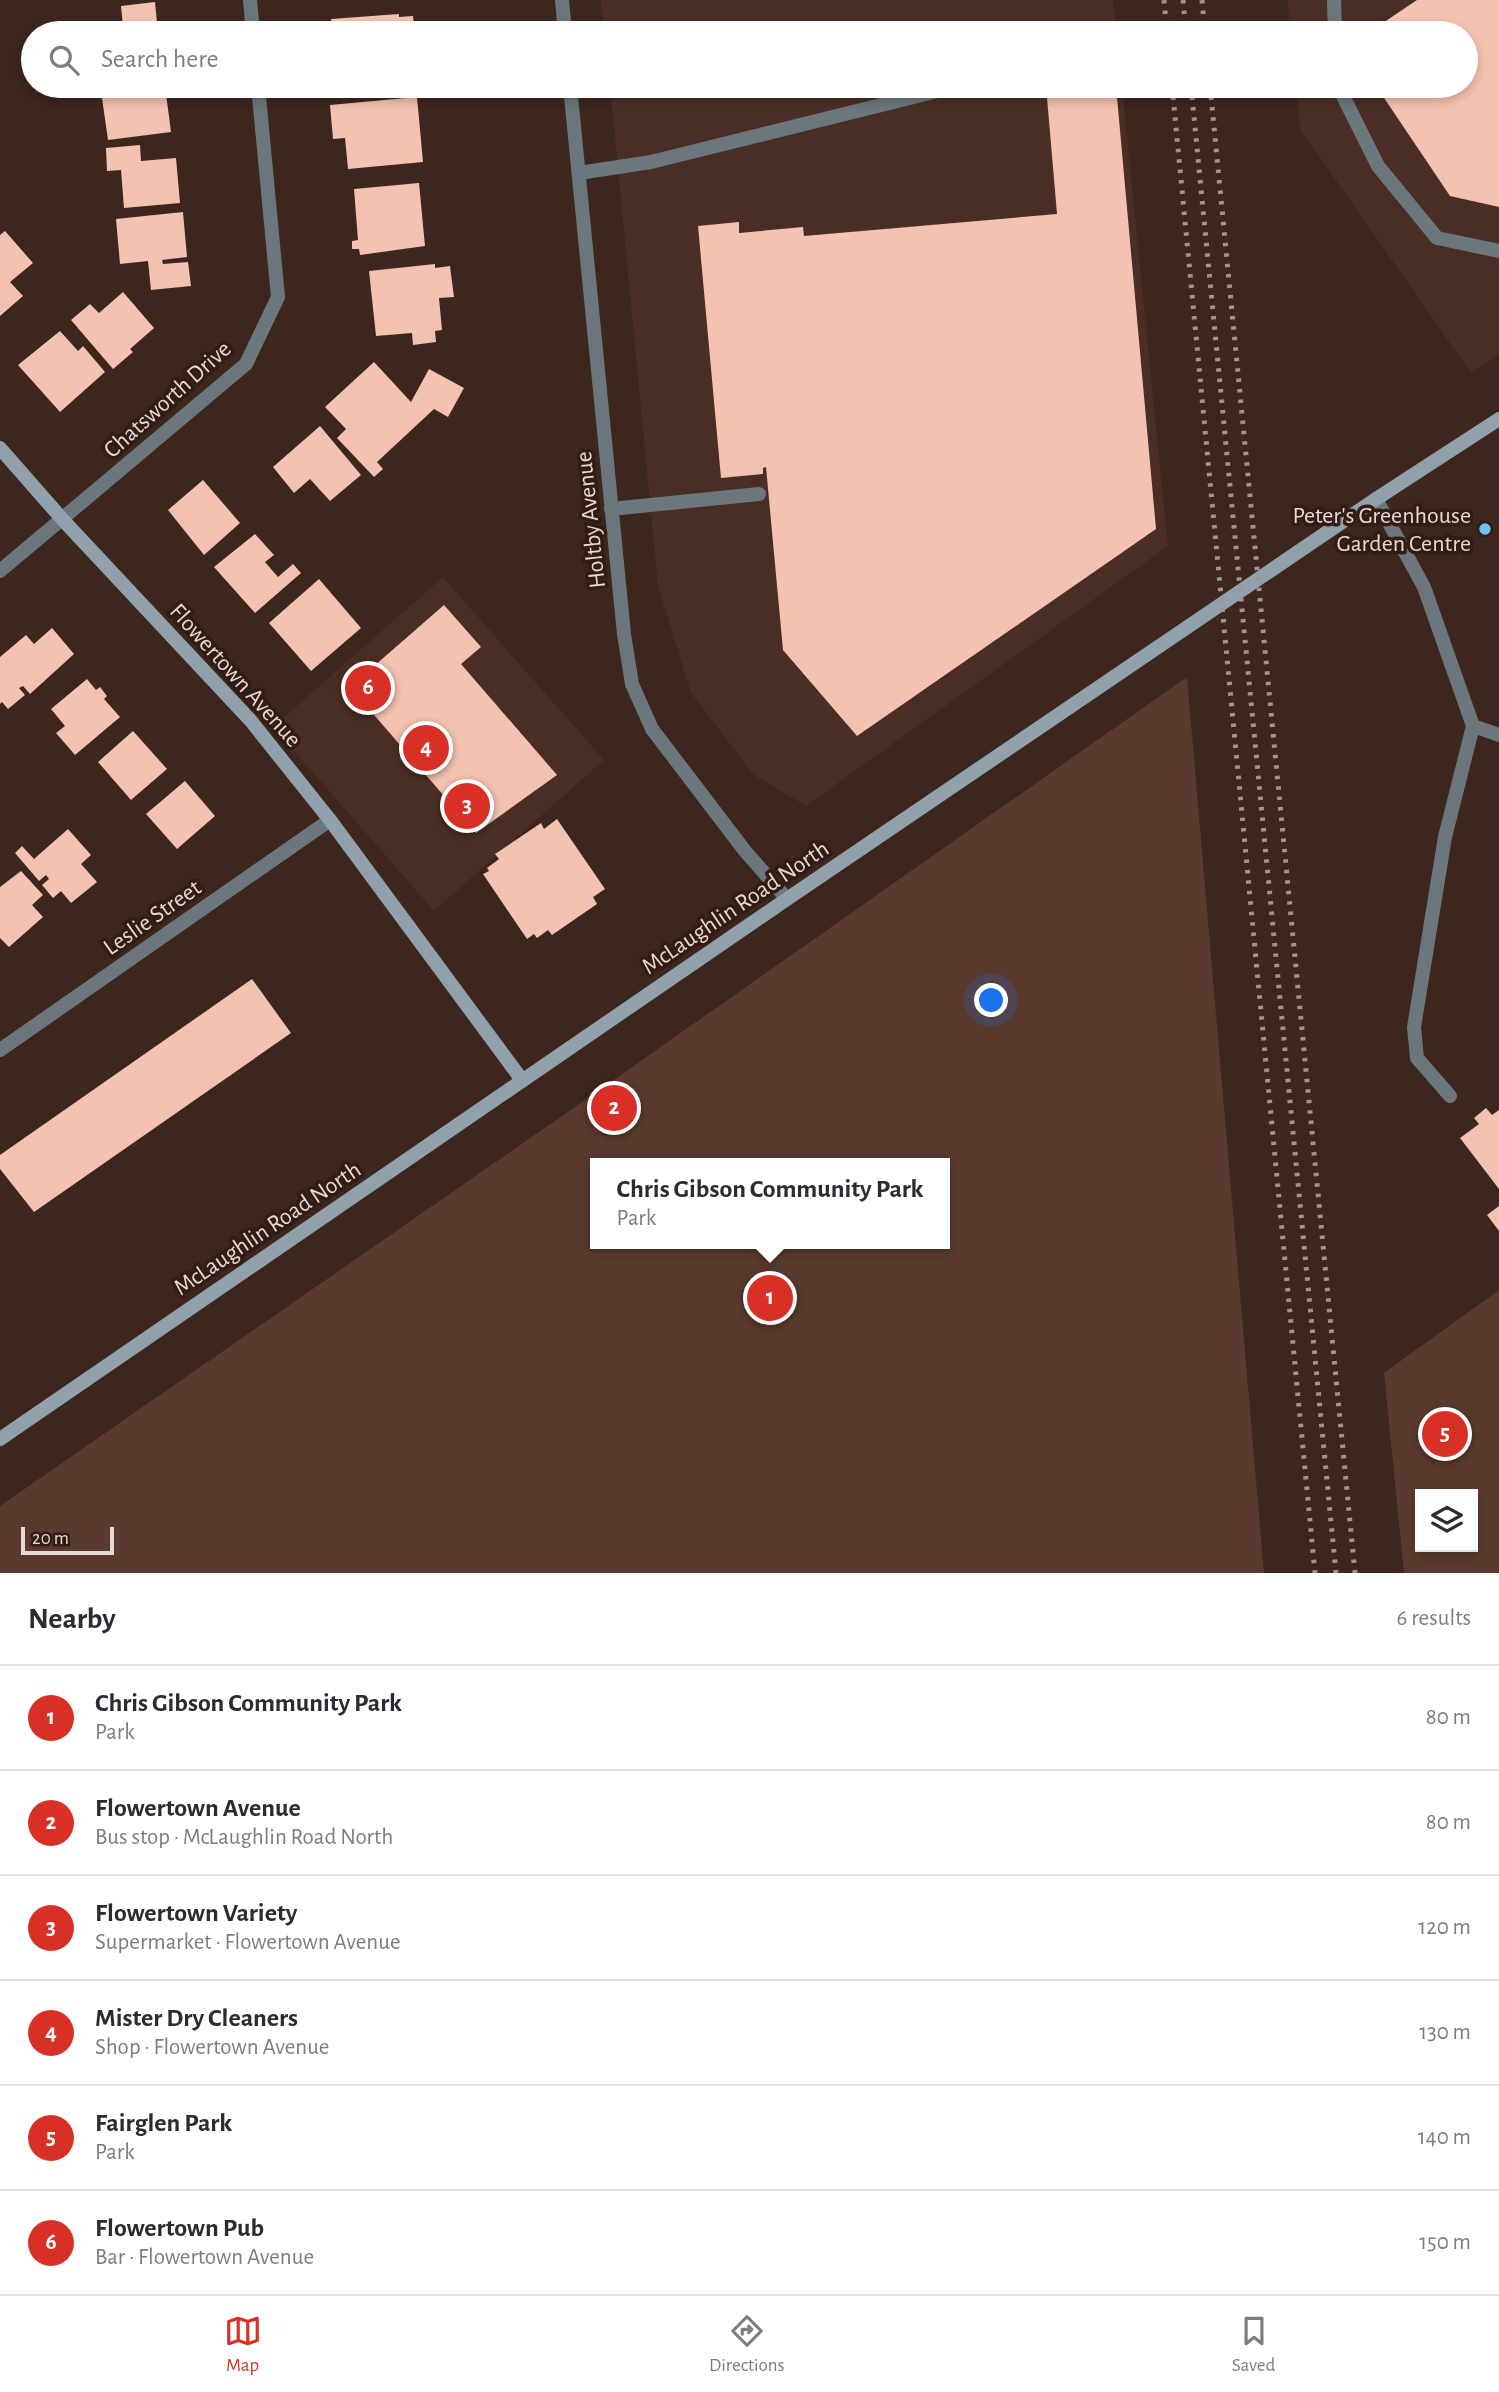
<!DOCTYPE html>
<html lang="en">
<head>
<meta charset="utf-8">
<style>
  :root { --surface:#fff; --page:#f2f2f3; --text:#2b2b33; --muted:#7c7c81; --line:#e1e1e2; --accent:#d93025 }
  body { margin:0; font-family:"Alegreya Sans",sans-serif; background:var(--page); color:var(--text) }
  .controls { position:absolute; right:21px; bottom:21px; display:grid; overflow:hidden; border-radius:0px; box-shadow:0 4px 10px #0003 }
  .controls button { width:63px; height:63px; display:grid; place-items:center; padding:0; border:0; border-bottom:2px solid var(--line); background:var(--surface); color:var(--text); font:35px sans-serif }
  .scale { position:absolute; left:21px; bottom:18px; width:93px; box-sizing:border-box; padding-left:7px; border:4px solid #e8d9d4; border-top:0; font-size:19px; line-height:24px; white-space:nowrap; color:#e8d9d4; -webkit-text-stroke:5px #311d15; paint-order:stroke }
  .you { position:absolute; left:992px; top:1001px; width:24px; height:24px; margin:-18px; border:5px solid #fff; border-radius:50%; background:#1a73e8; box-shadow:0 0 0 10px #1a73e833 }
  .badge { display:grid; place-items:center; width:46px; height:46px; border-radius:50%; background:var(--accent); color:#fff; font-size:23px; font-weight:700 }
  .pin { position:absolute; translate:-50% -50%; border:4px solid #fff; box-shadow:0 2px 7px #0006 }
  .popup { position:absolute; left:590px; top:1158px; width:360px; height:91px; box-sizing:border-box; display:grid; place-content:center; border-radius:0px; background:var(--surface); filter:drop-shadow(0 2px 5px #0005); font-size:23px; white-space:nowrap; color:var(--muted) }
  .popup b { font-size:26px; color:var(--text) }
  .popup::after { content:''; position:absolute; left:50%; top:100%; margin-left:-14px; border:14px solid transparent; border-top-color:var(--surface) }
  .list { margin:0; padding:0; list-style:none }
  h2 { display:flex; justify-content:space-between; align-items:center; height:91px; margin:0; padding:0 28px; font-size:30px }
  h2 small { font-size:23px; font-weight:400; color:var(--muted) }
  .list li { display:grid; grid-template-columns:46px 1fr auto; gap:21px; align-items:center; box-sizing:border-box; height:105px; padding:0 28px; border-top:2px solid var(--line) }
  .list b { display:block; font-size:26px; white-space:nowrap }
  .list p { margin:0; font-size:23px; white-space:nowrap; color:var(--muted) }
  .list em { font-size:23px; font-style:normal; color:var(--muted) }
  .icon { flex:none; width:38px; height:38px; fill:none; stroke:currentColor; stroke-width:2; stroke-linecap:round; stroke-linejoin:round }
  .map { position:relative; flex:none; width:1499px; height:1573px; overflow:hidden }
  .search { position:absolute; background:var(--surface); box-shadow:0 4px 10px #0003; left:21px; right:21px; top:21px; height:77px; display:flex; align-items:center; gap:18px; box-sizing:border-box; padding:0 24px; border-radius:38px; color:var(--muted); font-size:26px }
  .sheet { height:721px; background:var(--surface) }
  nav { display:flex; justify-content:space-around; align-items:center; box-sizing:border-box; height:98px; border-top:2px solid var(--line); background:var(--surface); font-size:19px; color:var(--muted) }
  nav a { display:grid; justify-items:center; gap:4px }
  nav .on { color:var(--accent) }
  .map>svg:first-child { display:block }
</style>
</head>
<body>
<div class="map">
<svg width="1499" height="1573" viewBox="0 0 1499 1573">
  <rect width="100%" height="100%" fill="#3c261e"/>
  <g fill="#4a2e25">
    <polygon points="601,0 1113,0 1117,33 604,33"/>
    <polygon points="1287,0 1499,0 1499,354 1471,373 1300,129 1296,86 1466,86 1466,33 1291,33"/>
    <polygon points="610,86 1122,86 1168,546 806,806 754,775 691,693 658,586"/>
    <polygon points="443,577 604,760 434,911 273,727"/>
  </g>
  <g fill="#5a3a2e" fill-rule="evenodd">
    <path d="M1187,677L1264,1573H0V1506L598,1091ZM595,1163H945V1244H595Z"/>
    <path d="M1499,1290V1573H1404L1384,1373ZM1420,1494H1473V1547H1420Z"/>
  </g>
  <g fill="#f3c2b0">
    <polygon points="1417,0 1499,0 1499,207 1450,196 1376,86 1466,86 1466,33 1368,33"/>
    <polygon points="155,2 158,33 94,33 94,29 123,26 121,6"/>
    <polygon points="399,14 399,17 413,16 415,33 332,33 331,19"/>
    <polygon points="132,86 165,86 171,132 108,140 102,98 133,95"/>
    <polygon points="1046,86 1116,86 1156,529 857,736 783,650 766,467 763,468 763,474 721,478 698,226 739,222 739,233 803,227 804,236 1057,214"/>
    <polygon points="417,97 423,162 348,169 345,138 333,139 330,105"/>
    <polygon points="140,145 141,161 176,158 180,203 124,208 121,170 107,171 106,148"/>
    <polygon points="419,183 425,246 360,255 359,249 352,249 352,241 358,240 354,189"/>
    <polygon points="183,212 187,257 162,260 163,264 188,262 191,286 151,290 148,261 120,264 116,219"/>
    <polygon points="5,231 33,263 10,282 23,296 0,316 0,235"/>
    <polygon points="435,264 435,268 450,266 454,297 439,298 442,330 435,331 436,342 413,345 412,333 376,336 369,271"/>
    <polygon points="123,292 154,328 130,349 133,352 113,369 71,320 90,304 99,313"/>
    <polygon points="60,331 78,351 83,346 105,372 60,412 18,365"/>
    <polygon points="374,362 411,402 429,369 464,388 448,417 434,409 377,462 383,469 374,477 337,438 346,429 325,407"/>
    <polygon points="320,426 361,475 330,501 310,479 294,493 273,467"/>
    <polygon points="203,480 240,523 204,555 168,510"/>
    <polygon points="255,534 274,555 265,562 278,577 293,564 301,573 255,613 214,567"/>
    <polygon points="319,579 361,628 311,671 269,623"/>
    <polygon points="444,605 481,647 461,664 557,775 476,833 350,687"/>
    <polygon points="52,628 74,654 30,694 23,686 19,688 25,695 8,709 2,702 0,704 0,657 26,635 34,644"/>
    <polygon points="87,679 96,690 100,687 107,696 104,699 120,717 75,755 56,733 65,726 51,709"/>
    <polygon points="133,731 167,769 131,800 98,762"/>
    <polygon points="185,781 215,816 177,849 146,814"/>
    <polygon points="557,819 605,889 593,897 597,904 552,935 548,930 537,938 534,934 527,939 483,874 489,871 487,868 499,859 495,854 541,823 544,829"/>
    <polygon points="68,829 91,855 81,864 97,882 71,903 61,891 53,898 42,885 49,879 46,875 39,881 15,853 22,846 34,859"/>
    <polygon points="21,871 43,895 32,905 43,917 9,947 0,938 0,887"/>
    <polygon points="252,979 291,1033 34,1212 0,1169 0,1155"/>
    <polygon points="1486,1108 1492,1115 1499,1110 1499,1189 1460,1138 1479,1124 1474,1118"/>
    <polygon points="1499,1206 1499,1231 1487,1215"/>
  </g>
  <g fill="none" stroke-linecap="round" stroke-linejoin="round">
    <g stroke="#6c777d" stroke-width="14">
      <polyline points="1334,0 1335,33"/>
      <polyline points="1338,86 1378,166 1437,238 1499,251"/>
      <polyline points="579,173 651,162 958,86"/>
      <polyline points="1376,499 1424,587 1473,726 1445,837 1414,1027 1417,1058 1450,1096"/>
      <polyline points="611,509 759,494"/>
      <polyline points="1473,726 1499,735"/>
    </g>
    <g stroke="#6c777d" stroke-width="14">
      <polyline points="250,0 253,33"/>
      <polyline points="562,0 565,33"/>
      <polyline points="570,86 624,634 632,684 652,729 745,851 787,899"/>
      <polyline points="0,571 246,364 278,297 258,86"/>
      <polyline points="0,1050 330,820"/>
    </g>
    <g stroke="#90a1ab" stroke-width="14">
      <polyline points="0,448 63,520 251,721 330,820 522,1080"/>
      <polyline points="0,1439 787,899 1376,499 1499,419"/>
    </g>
    <g stroke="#a4938d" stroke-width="5" stroke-dasharray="3.5 7" stroke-linecap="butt">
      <polyline points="1164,0 1167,33"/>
      <polyline points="1183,0 1186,33"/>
      <polyline points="1202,0 1205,33"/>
      <polyline points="1172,86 1315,1573"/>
      <polyline points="1191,86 1336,1573"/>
      <polyline points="1210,86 1355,1573"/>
    </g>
  </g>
  <circle fill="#6ac3f1" stroke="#311d15" stroke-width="2.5" cx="1485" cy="529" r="7"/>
  <g text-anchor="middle" stroke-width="7" stroke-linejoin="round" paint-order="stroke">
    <g font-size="24" fill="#e8d9d4" stroke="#311d15">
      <text transform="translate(167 399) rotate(-42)" y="8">Chatsworth Drive</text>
      <text transform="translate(590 520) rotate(-96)" y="8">Holtby Avenue</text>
      <text transform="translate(236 675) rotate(48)" y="8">Flowertown Avenue</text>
      <text transform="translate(735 907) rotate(-34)" y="8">McLaughlin Road North</text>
      <text transform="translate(152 917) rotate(-35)" y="8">Leslie Street</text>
      <text transform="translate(267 1228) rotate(-34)" y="8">McLaughlin Road North</text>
    </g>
    <g font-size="24" fill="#e8d9d4" stroke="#311d15" text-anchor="end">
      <text x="1471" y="523">Peter's Greenhouse<tspan x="1471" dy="28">Garden Centre</tspan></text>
    </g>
  </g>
</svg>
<div class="controls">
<button><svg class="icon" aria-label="layers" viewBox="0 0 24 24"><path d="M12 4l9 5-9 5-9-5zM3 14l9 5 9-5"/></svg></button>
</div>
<div class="scale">20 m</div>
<div class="you"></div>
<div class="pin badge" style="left:770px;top:1298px">1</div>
<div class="popup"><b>Chris Gibson Community Park</b>Park</div>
<div class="pin badge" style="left:614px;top:1108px">2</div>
<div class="pin badge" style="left:467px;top:806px">3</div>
<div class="pin badge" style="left:426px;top:748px">4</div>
<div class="pin badge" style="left:1445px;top:1434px">5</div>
<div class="pin badge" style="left:368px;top:688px">6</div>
<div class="search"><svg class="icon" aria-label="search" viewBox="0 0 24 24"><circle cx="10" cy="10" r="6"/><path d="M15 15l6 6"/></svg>Search here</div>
</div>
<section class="sheet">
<h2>Nearby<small>6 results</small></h2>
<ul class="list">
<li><span class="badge">1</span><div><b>Chris Gibson Community Park</b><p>Park</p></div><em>80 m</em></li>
<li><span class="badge">2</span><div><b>Flowertown Avenue</b><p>Bus stop · McLaughlin Road North</p></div><em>80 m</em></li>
<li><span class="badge">3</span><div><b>Flowertown Variety</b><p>Supermarket · Flowertown Avenue</p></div><em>120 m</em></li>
<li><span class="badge">4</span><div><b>Mister Dry Cleaners</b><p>Shop · Flowertown Avenue</p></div><em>130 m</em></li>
<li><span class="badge">5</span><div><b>Fairglen Park</b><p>Park</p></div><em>140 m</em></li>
<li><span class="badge">6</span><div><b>Flowertown Pub</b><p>Bar · Flowertown Avenue</p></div><em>150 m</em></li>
</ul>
</section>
<nav>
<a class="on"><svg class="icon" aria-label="map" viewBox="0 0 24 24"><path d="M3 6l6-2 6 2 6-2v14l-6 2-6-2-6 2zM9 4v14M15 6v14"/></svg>Map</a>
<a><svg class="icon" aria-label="directions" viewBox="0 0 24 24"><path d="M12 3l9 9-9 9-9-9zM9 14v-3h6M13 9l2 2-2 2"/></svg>Directions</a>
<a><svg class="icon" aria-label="saved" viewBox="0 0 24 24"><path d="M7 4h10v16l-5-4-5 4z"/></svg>Saved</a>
</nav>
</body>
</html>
